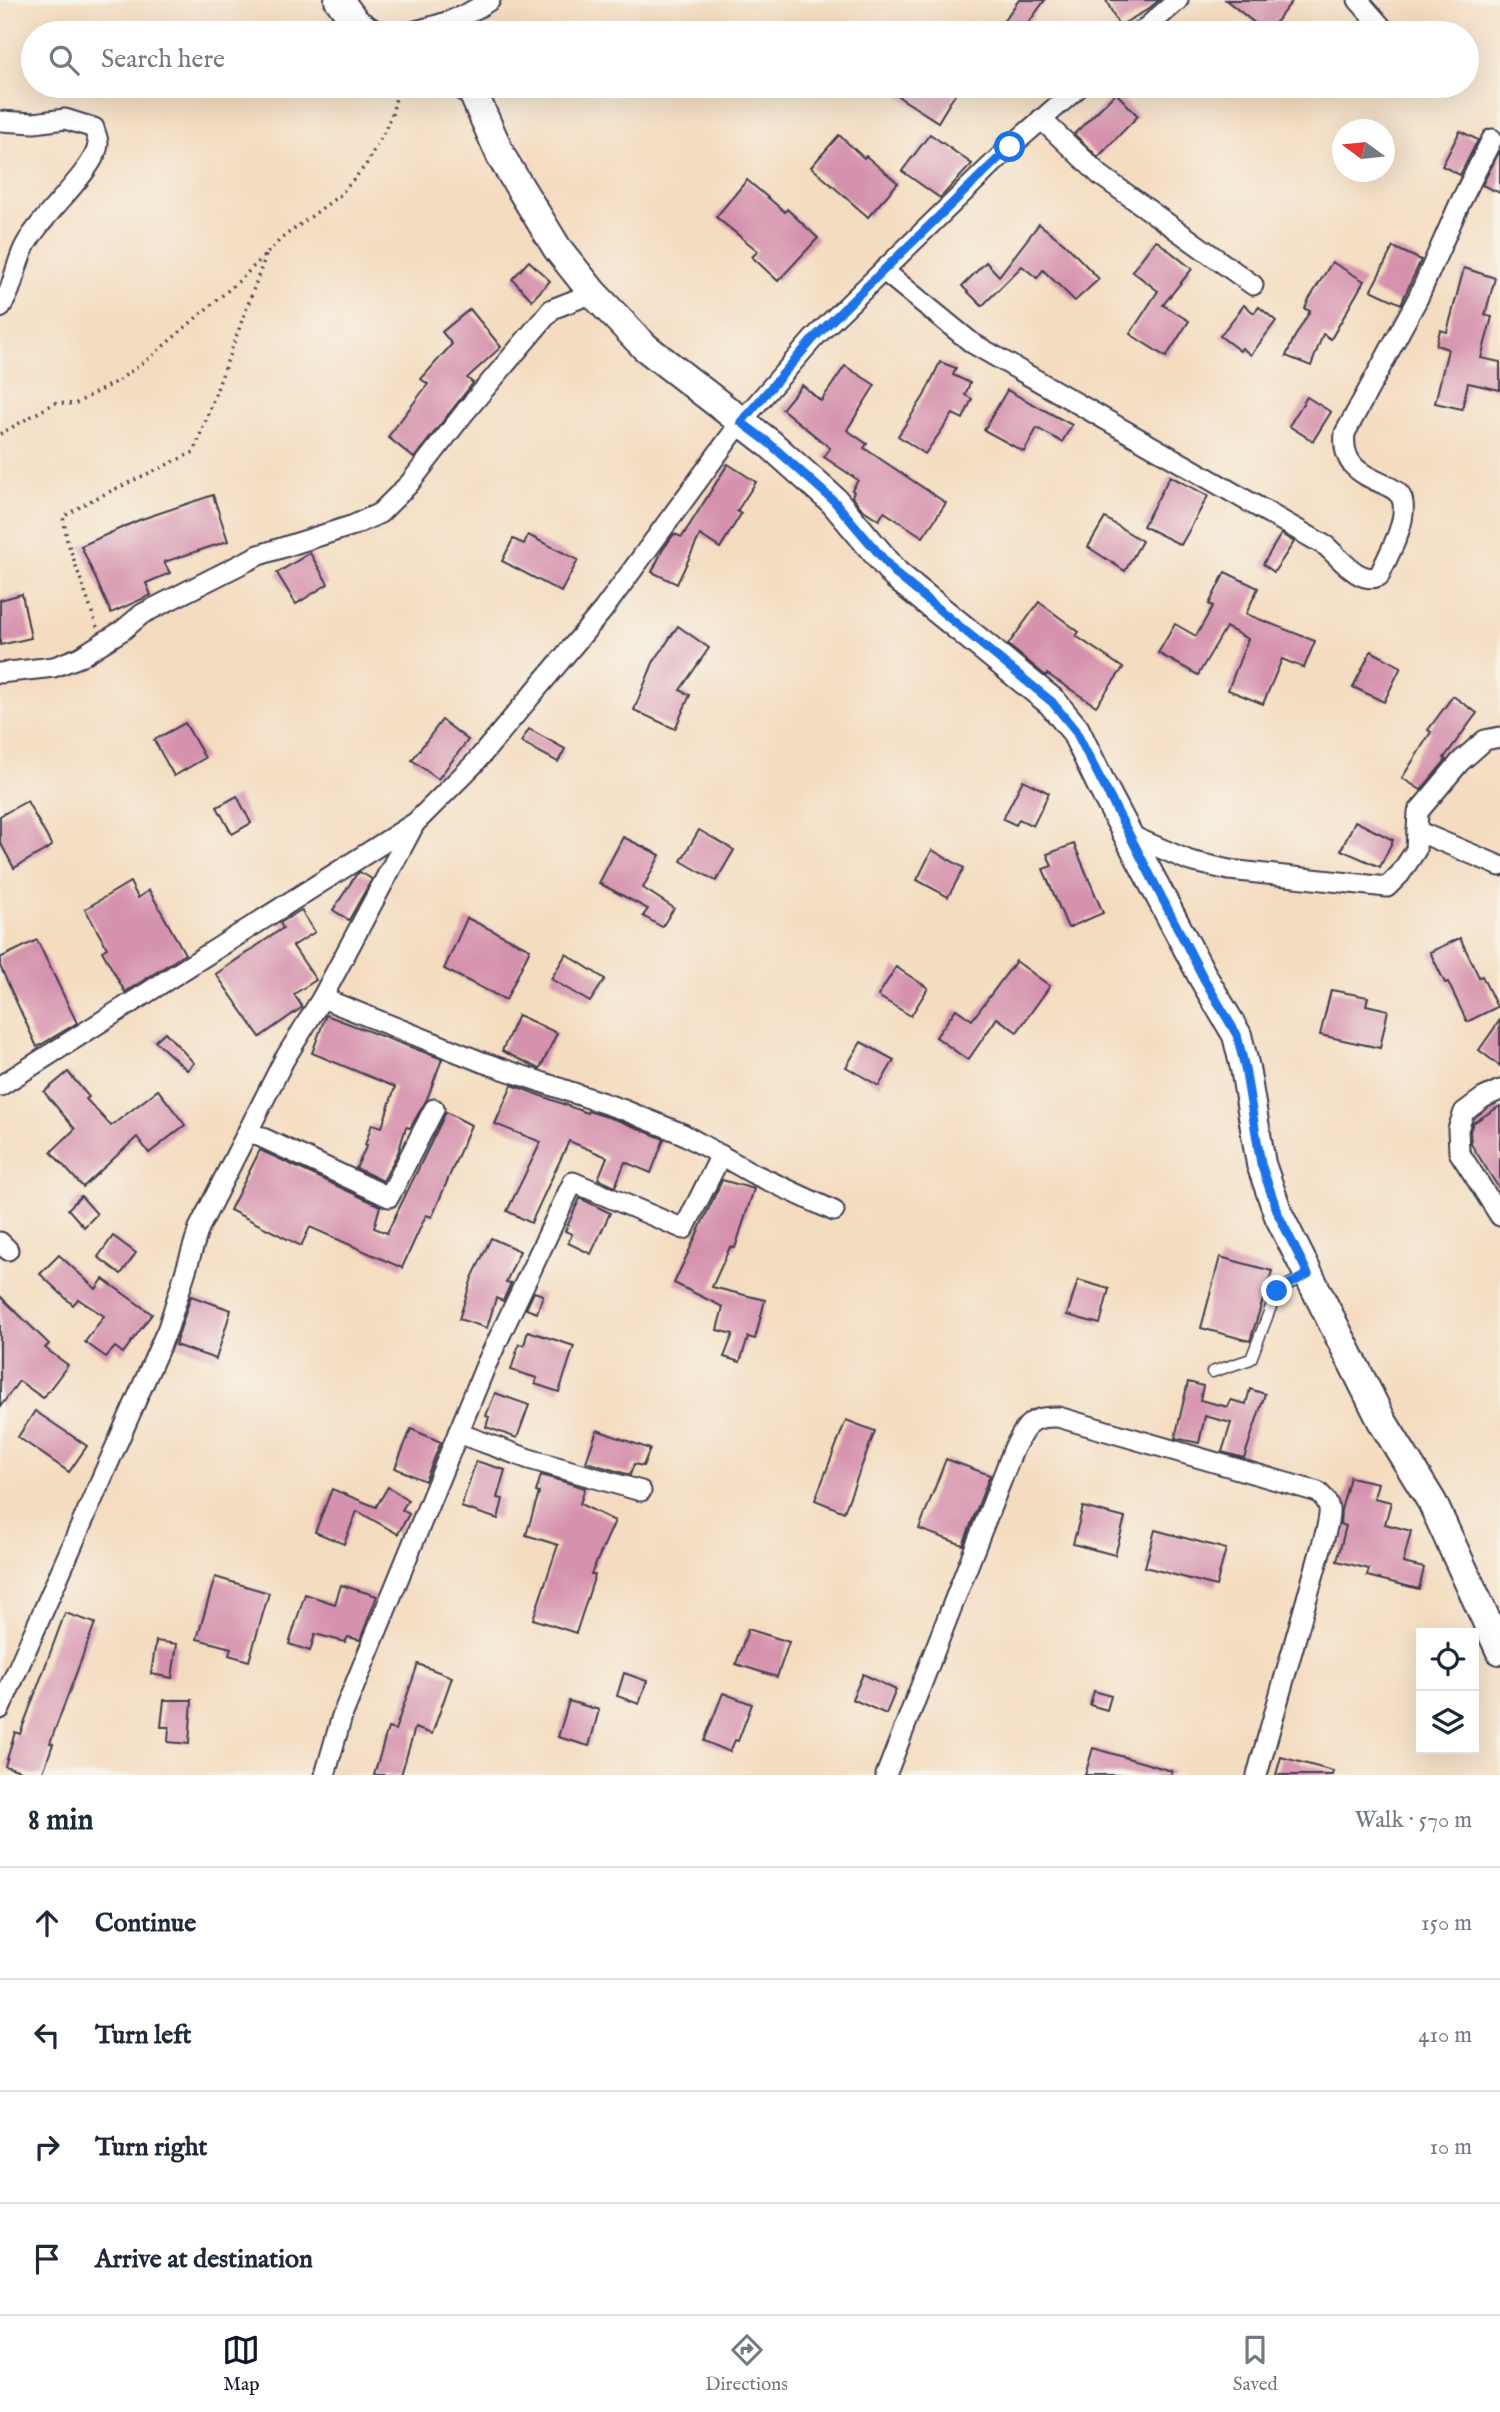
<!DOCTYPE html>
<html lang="en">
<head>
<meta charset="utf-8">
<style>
  :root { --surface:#fff; --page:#f6f6f7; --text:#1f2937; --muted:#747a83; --line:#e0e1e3; --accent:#111827 }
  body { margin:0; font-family:"IM FELL English",serif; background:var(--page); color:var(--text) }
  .controls { position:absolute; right:21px; bottom:21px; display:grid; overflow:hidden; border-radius:0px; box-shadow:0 7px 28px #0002 }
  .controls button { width:63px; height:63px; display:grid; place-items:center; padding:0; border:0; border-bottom:2px solid var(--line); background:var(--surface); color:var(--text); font:35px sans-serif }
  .compass { position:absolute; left:1332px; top:119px; width:63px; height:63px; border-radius:50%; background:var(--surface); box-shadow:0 7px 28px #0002; rotate:285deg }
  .stop { position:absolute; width:21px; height:21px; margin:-16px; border:5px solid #1a73e8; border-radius:50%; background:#fff }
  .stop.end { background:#1a73e8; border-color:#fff; box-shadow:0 2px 7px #0008 }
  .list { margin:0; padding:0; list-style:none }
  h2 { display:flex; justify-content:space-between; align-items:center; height:91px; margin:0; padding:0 28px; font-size:30px }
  h2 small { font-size:23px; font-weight:400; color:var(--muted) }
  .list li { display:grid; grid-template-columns:46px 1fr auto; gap:21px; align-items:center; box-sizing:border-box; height:112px; padding:0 28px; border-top:2px solid var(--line) }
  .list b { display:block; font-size:26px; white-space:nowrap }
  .list em { font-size:23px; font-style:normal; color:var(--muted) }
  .icon { flex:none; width:38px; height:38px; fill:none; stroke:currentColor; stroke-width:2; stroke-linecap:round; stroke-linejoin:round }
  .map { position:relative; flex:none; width:1500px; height:1775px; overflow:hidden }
  .search { position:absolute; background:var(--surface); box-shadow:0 7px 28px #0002; left:21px; right:21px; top:21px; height:77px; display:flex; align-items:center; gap:18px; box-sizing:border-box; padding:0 24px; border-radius:38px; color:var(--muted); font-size:26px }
  .sheet { height:539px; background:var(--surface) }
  nav { display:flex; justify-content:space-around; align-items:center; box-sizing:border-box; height:98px; border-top:2px solid var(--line); background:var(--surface); font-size:19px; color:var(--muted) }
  nav a { display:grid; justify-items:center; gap:4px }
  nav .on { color:var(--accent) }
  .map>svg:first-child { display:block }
</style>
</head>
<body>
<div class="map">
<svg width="1500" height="1775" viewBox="0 0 1500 1775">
  <rect width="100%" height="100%" fill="#f7f3e8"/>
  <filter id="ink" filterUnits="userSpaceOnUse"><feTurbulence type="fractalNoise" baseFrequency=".0143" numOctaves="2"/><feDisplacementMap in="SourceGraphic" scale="14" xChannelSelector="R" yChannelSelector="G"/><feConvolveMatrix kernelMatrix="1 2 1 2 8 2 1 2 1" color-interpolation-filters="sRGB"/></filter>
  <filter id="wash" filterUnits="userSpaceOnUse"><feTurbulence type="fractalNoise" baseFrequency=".00686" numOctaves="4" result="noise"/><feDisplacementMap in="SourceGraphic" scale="28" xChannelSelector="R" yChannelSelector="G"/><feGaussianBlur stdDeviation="1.57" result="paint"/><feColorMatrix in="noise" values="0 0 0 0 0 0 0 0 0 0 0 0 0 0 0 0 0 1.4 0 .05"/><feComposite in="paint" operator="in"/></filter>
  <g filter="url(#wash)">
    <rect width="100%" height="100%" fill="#f4dcc0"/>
    <g id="blocks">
      <g fill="#d592ad">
        <polygon points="1019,0 1045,0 1029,22 1045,33 995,33"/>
        <polygon points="1106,0 1159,0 1147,10 1119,26"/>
        <polygon points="1226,0 1293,0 1267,33"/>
        <polygon points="906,86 960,86 938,122 899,97"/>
        <polygon points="1116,93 1138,116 1098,157 1074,134"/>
        <polygon points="1460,131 1478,140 1460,175 1442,166"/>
        <polygon points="930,134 972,164 940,198 902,171"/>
        <polygon points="839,135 864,158 866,156 898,183 868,217 811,167"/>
        <polygon points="1500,150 1500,193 1482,185"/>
        <polygon points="747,180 785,212 787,209 818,238 778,281 752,257 758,251 716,217"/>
        <polygon points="1039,224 1064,243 1099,279 1075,301 1043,270 1037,278 1022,266 982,306 962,286 986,262 999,276"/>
        <polygon points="1156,240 1192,269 1163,305 1189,321 1166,357 1130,334 1158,291 1132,271"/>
        <polygon points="1393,247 1421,260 1401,304 1371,290"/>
        <polygon points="529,261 550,281 532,300 512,279"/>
        <polygon points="1332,262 1364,281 1331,339 1323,334 1311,366 1286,356 1293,340 1310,311 1305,309 1308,301"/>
        <polygon points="1464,268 1495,278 1485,315 1492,317 1481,358 1500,362 1500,390 1468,383 1462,409 1435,403 1448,349 1436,345 1440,330 1447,332"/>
        <polygon points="1244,305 1254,313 1259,307 1276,321 1251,355 1242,348 1240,351 1220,336"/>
        <polygon points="470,309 501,347 467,378 473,383 414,458 388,437 428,384 421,379 452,344 442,332"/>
        <polygon points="940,362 956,368 953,375 970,383 965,395 972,399 963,419 953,414 925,454 898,436 924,396"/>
        <polygon points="845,366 875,385 847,430 867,444 864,448 946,503 923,537 884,512 879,520 862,509 852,496 854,492 852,490 858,480 824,457 830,448 782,409 802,385 821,401"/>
        <polygon points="1007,390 1072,425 1062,442 1037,428 1024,452 984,430"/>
        <polygon points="1307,397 1331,412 1313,441 1289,426"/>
        <polygon points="728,464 756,482 737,511 741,514 720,548 700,535 677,584 652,572 662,551 674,534 682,537"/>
        <polygon points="1170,476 1208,496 1181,545 1143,526"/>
        <polygon points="213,495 228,541 164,562 170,573 146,583 151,595 111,613 81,546 139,520"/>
        <polygon points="1105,518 1142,541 1125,571 1088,547"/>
        <polygon points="1281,534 1294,542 1274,572 1263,564"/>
        <polygon points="528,535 578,560 561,592 502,561 513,539 524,544"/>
        <polygon points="310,553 328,584 296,604 277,573"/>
        <polygon points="1225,572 1258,588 1246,614 1315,641 1304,668 1282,659 1263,704 1228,690 1248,639 1226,627 1198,675 1158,653 1175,624 1196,636 1213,606 1209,604"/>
        <polygon points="22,594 31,638 0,645 0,600"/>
        <polygon points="1039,602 1079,632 1076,636 1123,668 1096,706 1047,674 1046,676 1008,645"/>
        <polygon points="678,626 709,648 680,690 690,695 675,729 634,710 653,663"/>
        <polygon points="1371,651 1401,667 1384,702 1353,687"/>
        <polygon points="1453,696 1477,713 1444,758 1446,760 1421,790 1402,778 1431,732 1428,730"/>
        <polygon points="442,720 468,740 438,779 412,760"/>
        <polygon points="185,723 205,758 174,776 154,740"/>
        <polygon points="529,729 565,749 558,762 521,742"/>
        <polygon points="1023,780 1049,793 1033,826 1019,819 1016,825 1003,819"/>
        <polygon points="237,796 251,823 232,834 217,807"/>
        <polygon points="27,801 52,846 14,868 0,842 0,816"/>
        <polygon points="1355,821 1393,840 1380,867 1341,850"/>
        <polygon points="699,830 734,850 716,881 681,861"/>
        <polygon points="623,837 660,855 643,888 674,908 662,927 643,916 648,909 599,883"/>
        <polygon points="1074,844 1103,913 1068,928 1043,869 1052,866 1047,854"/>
        <polygon points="932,850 964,868 948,897 917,880"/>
        <polygon points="360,872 372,879 349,920 333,910 356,875"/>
        <polygon points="130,882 138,898 149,890 185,954 125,992 102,951 107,948 85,909"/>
        <polygon points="301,910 315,932 293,946 316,980 294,994 302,1007 301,1008 260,1037 216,974 283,928 280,923"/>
        <polygon points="467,918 530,949 506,1000 444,969"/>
        <polygon points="1460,938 1479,977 1482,976 1497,1007 1467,1022 1448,982 1445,983 1430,952"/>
        <polygon points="37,940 77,1023 37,1047 0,966 0,958"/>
        <polygon points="566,954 605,979 590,1002 551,979"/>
        <polygon points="1016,961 1050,986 1017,1032 997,1018 968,1060 936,1037 956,1009 972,1020"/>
        <polygon points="896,967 928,988 911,1016 878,996"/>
        <polygon points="1331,990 1368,997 1366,1005 1388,1010 1380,1048 1320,1035"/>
        <polygon points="326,1015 442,1059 427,1099 410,1128 406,1127 398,1153 383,1181 356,1168 367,1145 365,1145 372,1124 382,1127 395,1087 312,1053"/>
        <polygon points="518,1015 557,1033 540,1069 502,1051"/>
        <polygon points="1500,1020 1500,1066 1479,1050"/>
        <polygon points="165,1032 194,1063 187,1070 155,1041"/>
        <polygon points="861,1042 894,1060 879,1086 846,1067"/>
        <polygon points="68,1072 89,1097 86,1099 111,1126 158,1090 185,1125 149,1153 137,1137 83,1187 51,1152 75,1129 44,1092"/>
        <polygon points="512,1085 587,1113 588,1111 620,1121 664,1139 651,1173 625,1162 615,1187 598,1179 607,1157 569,1141 531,1223 507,1211 541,1142 495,1124"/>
        <polygon points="1500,1106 1500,1190 1471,1144 1470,1131 1473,1123"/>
        <polygon points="446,1112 471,1125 432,1217 426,1215 402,1268 310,1227 301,1246 230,1210 260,1150 380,1206 374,1228 387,1233"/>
        <polygon points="722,1180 754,1189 735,1248 730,1247 712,1287 765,1300 755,1339 748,1337 740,1362 724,1357 733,1334 717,1330 723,1307 674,1283"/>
        <polygon points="81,1196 97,1214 84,1227 68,1209"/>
        <polygon points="580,1198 610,1213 591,1254 568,1243 572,1234 565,1231"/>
        <polygon points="113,1236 136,1253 121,1274 98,1257"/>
        <polygon points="491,1238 520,1251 506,1282 511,1283 503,1301 496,1298 487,1328 459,1319 472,1278"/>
        <polygon points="59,1255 96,1289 103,1279 152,1314 123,1353 115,1347 106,1357 85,1342 104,1316 78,1299 73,1305 40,1274"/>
        <polygon points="1220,1257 1272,1271 1250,1341 1201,1328"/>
        <polygon points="1078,1280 1109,1289 1100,1324 1067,1315"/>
        <polygon points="534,1292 543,1295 537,1313 526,1309"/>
        <polygon points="0,1296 49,1344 45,1348 68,1365 43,1398 19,1381 0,1407"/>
        <polygon points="191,1296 231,1310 216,1359 175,1345"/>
        <polygon points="528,1331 574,1346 559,1392 535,1384 537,1378 511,1370 519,1344 524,1345"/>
        <polygon points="1188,1382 1203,1386 1200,1400 1228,1407 1231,1400 1246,1404 1250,1389 1265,1394 1244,1458 1222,1452 1231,1423 1205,1416 1199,1443 1175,1438"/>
        <polygon points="495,1393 529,1405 517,1438 486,1427 489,1417 486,1416"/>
        <polygon points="35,1411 87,1446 69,1472 18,1437"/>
        <polygon points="846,1420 875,1431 844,1512 815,1500"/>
        <polygon points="411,1429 441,1442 425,1481 395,1468"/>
        <polygon points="597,1430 650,1449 643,1466 634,1464 630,1475 586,1462"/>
        <polygon points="946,1459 990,1475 963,1545 919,1529"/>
        <polygon points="476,1461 505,1470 497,1498 503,1499 498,1519 461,1507"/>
        <polygon points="541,1475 585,1488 580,1504 615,1521 591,1574 595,1575 576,1633 533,1619 558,1545 526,1535 539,1493 536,1492"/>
        <polygon points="1350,1477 1378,1483 1374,1498 1391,1502 1385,1524 1411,1531 1403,1563 1424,1568 1419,1589 1367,1576 1369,1569 1337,1561 1346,1526 1340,1524 1341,1510"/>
        <polygon points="388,1487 408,1500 402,1510 409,1514 398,1534 357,1511 344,1544 315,1532 332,1489 376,1507"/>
        <polygon points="1083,1507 1125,1518 1115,1555 1073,1544"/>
        <polygon points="1155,1530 1226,1549 1216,1586 1145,1567"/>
        <polygon points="215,1577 269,1593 249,1661 229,1655 231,1648 197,1639"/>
        <polygon points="341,1585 377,1596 360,1640 348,1637 345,1642 315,1634 310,1651 289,1644 305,1594 335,1604"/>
        <polygon points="65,1613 95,1623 50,1743 53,1744 42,1775 34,1775 5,1766 15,1732 20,1734"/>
        <polygon points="748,1629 789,1642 777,1677 736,1664"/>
        <polygon points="156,1641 177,1644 172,1678 151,1674"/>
        <polygon points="418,1664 452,1677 432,1734 415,1728 401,1775 374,1775 388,1728 395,1730"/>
        <polygon points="624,1673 647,1681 639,1704 617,1696"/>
        <polygon points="863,1674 896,1690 886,1714 852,1699"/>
        <polygon points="1094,1691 1111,1696 1107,1710 1090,1705"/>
        <polygon points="723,1693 752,1704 738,1741 735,1740 730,1752 704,1741"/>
        <polygon points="164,1700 192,1700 189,1744 168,1742 169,1727 161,1727"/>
        <polygon points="569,1701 599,1710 589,1746 558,1737"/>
        <polygon points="1093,1748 1172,1771 1171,1775 1085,1775"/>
        <polygon points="1281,1757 1333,1771 1332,1775 1276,1775"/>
      </g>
    </g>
  </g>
  <g filter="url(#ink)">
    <use href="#blocks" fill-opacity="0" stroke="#423e4f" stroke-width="2"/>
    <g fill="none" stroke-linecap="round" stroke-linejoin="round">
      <defs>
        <polyline id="lane" points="1212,1372 1251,1359 1277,1291 1305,1276"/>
        <g id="street">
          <polyline points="1358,0 1387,33"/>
          <path d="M407,33C437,26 465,18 490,0"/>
          <polyline points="1140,33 1178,0"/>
          <polyline points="1041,119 1100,175 1253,285"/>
          <path d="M0,121L34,123L65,119L94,128C95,132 98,139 98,143C98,168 37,219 24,248C14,269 14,288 0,308"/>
          <path d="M884,271L972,343L1326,546C1340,558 1360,585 1379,576C1388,555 1406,526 1403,503C1400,476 1339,487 1345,433L1418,298L1459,205L1492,139"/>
          <polyline points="0,673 54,667 80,657 123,630 142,614 259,555 354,525 380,513 409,484 465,412 552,309 593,293"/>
          <polyline points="1417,831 1500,866"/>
          <polyline points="1127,834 1190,861 1229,870 1387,887 1400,874 1416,850 1418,812 1460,762 1485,740 1500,737"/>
          <polyline points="322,998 482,1062 624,1110 683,1134 752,1173 834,1211"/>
          <polyline points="0,1086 413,824"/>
          <polyline points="1500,1090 1483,1098 1464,1112 1458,1129 1459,1152 1500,1216"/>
          <polyline points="248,1131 389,1197 434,1109"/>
          <polyline points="0,1242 8,1250"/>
          <polyline points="458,1433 529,1459 641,1491"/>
          <polyline points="0,1709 168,1328 199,1228 284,1060 322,998 415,823 474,764 603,610 741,422 814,338 1010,147 1080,86"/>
          <polyline points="325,1775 342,1716 486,1365 573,1182 684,1229 721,1155"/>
          <path d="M886,1775L1014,1448C1027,1425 1029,1416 1058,1417L1318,1492C1333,1505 1330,1513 1326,1531L1257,1775"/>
        </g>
        <g id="secondary">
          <polyline points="339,0 356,23 371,33"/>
          <polyline points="466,86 474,95 502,158 557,248 593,293 645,347 769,443 807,477 834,501 896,575 1052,702 1075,730 1102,786 1204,979 1237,1035 1245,1068 1261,1164 1279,1216 1382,1421 1432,1502 1500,1650"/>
        </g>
      </defs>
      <use href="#lane" stroke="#423e4f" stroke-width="13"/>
      <use href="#street" stroke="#423e4f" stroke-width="23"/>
      <use href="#secondary" stroke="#423e4f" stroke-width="32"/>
      <g stroke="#423e4f" stroke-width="3.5" stroke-dasharray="2 5" stroke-linecap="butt">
        <polyline points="0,434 55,403 75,404 119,380 152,356 240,280 282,238 340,195 366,165 384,132 392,114 399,86"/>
        <polyline points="97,627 67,540 63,517 90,501 194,452 266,255"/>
      </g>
      <use href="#lane" stroke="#fff" stroke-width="10"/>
      <use href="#street" stroke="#fff" stroke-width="19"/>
      <use href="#secondary" stroke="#fff" stroke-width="28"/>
    </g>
  </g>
  <g fill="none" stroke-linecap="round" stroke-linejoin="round" filter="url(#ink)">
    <polyline stroke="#1a73e8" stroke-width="9" points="1010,147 814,338 741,422 769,443 834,501 897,575 1052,702 1075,730 1204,979 1237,1035 1245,1068 1261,1164 1279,1216 1308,1274 1277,1291"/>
  </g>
</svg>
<div class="controls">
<button><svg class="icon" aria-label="locate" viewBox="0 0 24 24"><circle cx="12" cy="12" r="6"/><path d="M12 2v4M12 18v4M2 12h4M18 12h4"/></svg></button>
<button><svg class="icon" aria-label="layers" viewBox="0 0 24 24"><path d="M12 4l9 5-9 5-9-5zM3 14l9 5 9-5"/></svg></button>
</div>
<svg class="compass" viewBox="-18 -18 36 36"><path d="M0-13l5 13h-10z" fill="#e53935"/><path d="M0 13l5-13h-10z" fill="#747a83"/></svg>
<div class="stop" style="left:1010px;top:147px"></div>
<div class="stop end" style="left:1277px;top:1291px"></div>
<div class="search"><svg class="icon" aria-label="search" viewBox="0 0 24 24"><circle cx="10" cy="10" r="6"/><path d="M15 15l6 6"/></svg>Search here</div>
</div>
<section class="sheet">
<h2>8 min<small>Walk · 570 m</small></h2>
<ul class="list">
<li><svg class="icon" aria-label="ahead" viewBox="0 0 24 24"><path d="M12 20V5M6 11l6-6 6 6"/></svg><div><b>Continue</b></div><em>150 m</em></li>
<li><svg class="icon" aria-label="left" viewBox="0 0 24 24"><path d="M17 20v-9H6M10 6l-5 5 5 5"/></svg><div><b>Turn left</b></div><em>410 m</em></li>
<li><svg class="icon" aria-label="right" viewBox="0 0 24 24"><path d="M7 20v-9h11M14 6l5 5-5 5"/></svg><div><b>Turn right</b></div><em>10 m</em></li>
<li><svg class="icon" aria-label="arrive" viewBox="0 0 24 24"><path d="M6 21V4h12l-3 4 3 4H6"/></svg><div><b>Arrive at destination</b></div></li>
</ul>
</section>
<nav>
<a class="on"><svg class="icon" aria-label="map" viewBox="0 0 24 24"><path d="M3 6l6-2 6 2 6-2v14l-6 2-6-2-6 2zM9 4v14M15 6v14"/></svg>Map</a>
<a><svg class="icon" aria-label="directions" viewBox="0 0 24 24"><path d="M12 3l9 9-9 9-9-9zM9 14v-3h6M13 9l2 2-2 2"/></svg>Directions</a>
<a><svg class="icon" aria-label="saved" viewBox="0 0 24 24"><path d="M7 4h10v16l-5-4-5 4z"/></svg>Saved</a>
</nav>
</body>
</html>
